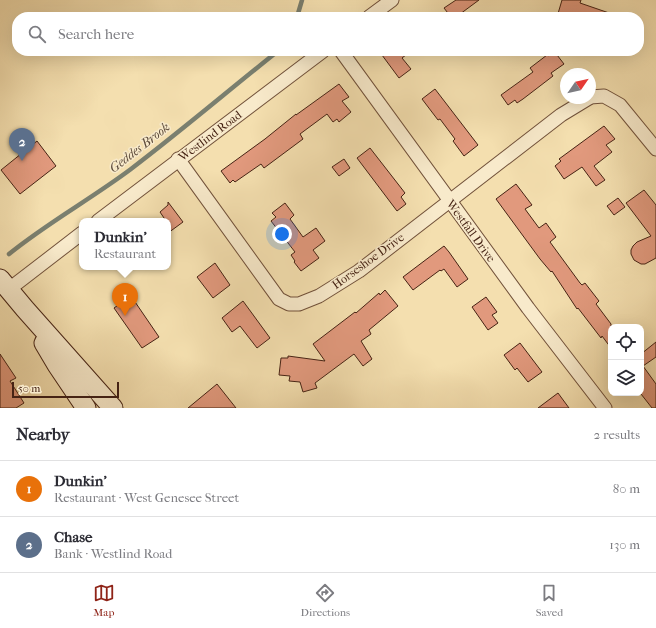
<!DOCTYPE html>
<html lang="en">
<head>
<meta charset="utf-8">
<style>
  :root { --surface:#fff; --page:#f7f7f7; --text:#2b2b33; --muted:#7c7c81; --line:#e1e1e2; --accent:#8f2418 }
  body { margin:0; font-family:"IM FELL French Canon",serif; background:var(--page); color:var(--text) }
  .controls { position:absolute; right:12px; bottom:12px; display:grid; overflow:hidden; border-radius:8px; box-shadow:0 4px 16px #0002 }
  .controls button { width:36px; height:36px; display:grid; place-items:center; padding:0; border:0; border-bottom:1px solid var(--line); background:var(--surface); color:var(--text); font:20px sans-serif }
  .compass { position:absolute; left:560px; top:68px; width:36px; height:36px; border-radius:50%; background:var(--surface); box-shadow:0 4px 16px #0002; rotate:56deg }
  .scale { position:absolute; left:12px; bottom:10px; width:107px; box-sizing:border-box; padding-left:4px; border:2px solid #462314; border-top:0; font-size:11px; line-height:14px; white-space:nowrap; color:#462314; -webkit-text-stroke:3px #f8eacb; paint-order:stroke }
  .you { position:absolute; left:282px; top:234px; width:14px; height:14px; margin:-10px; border:3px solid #fff; border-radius:50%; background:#1a73e8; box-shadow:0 0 0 6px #1a73e833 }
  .badge { display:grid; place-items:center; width:26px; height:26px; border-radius:50%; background:var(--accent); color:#fff; font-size:13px; font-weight:700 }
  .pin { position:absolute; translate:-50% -33px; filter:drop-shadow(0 1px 2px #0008) }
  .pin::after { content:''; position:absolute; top:21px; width:14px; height:12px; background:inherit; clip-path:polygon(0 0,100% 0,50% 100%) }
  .popup { position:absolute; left:79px; top:218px; width:92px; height:52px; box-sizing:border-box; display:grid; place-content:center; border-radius:8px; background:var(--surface); filter:drop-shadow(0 1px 3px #0005); font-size:13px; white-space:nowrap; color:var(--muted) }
  .popup b { font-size:15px; color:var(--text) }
  .popup::after { content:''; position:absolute; left:50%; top:100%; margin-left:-8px; border:8px solid transparent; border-top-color:var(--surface) }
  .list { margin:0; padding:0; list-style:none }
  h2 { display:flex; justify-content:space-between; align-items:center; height:52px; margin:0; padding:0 16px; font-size:17px }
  h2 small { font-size:13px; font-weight:400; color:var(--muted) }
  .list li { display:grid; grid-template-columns:26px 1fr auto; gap:12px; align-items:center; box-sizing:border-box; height:56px; padding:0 16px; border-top:1px solid var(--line) }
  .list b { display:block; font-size:15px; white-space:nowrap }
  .list p { margin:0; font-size:13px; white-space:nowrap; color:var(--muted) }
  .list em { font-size:13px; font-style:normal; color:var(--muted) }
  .icon { flex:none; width:22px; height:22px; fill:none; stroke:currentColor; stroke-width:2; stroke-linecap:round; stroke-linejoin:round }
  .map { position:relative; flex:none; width:656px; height:408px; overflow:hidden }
  .search { position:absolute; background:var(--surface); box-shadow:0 4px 16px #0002; left:12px; right:12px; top:12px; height:44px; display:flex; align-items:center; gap:10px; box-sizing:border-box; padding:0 14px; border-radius:16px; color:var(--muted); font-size:15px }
  .sheet { height:164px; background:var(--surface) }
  nav { display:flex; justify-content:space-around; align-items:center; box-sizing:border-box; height:56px; border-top:1px solid var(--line); background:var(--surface); font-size:11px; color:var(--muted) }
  nav a { display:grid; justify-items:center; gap:2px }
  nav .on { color:var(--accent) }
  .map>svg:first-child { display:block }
</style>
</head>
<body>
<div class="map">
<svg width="656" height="408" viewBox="0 0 656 408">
  <rect width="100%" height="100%" fill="#f4dfaf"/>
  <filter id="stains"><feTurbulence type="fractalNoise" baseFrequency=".005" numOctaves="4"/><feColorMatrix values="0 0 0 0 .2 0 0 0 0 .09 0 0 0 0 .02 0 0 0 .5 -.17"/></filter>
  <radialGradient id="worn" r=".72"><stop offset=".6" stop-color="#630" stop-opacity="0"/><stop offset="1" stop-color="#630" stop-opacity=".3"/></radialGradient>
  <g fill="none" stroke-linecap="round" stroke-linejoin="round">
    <g stroke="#7a7f6f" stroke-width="4.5">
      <polyline points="297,17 302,0"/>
      <path d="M9,254C47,223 91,199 131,169C181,131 229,90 278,51"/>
    </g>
  </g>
  <g fill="#e1997d" stroke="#462314">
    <polygon points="456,0 479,0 456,17 451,17 444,8"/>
    <polygon points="562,0 581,0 580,3 615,15 614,17 557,17"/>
    <polygon points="379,51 411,51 402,58 411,69 399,78"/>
    <polygon points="554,51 564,64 551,73 553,76 523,99 517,103 515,100 508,105 501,95 533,72 530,68 547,55 548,56"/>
    <polygon points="339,84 349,97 342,101 351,112 339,122 337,119 333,122 327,114 300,134 303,139 264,168 261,164 235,182 233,180 230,183 221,171 265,139 296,114 296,115"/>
    <polygon points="435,89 478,145 464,156 453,141 455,139 440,119 438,120 422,99"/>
    <polygon points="604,126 615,139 606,145 612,152 594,166 605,180 596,186 582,167 564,179 555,166 561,161 559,159"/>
    <polygon points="37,141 56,166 20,194 1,170"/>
    <polygon points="370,148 405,193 401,197 406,204 397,211 357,158"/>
    <polygon points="344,159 350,168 339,176 332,167"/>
    <polygon points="516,184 532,205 525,209 539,228 546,223 556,237 550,242 580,283 582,285 585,283 599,301 596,304 611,324 611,348 602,336 601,338 578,308 577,309 552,271 551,272 540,259 496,199"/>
    <polygon points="644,190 656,205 656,258 645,264 641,264 634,260 631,254 631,250 633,246 637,242 651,236 626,203"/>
    <polygon points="618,198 625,207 614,215 607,206"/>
    <polygon points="168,202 183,222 168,233 168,221 166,221 160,212 168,205"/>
    <polygon points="285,203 294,215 290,219 303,237 316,228 325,241 313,250 319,258 301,271 294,262 295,261 291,255 295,252 271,221 276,217 272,213"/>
    <polygon points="444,246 449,252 468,279 457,287 444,269 441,271 440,270 413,290 403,277"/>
    <polygon points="215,263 230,285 213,298 197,277"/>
    <polygon points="385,290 398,306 369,330 371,334 361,341 372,359 363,366 354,354 315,383 317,388 303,392 300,382 289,381 290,376 279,375 281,358 288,358 288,356 325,361 313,344 355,312 356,313 379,293 380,295"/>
    <polygon points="131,296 159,337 142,348 114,308"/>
    <polygon points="486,297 497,312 492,315 498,323 488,330 472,307"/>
    <polygon points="243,301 270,338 257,348 240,326 232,332 222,318"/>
    <polygon points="656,342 656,357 643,366 656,384 656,408 652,408 641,394 641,354"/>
    <polygon points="520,343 542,372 528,382 517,368 515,370 504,355"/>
    <polygon points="0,354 16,378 10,381 24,403 16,408 0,408"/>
    <polygon points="217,384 236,408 188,408"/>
    <polygon points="558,393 569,408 538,408"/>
  </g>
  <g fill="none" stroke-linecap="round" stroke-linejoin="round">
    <defs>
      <g id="street">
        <polyline points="369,17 392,0"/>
        <polyline points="341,51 528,308 605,408"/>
        <polyline points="590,97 604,96 620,105 656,149"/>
        <polyline points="178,159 279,299 289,304 299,304 319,296 359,271 561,115 589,98"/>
        <polyline points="98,221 323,51"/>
        <polyline points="8,290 82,233"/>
      </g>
      <g id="secondary">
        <polyline points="0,279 25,309 113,408"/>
        <polyline points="44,343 57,365 86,408"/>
      </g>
    </defs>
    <use href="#street" stroke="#72523b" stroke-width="15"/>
    <use href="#secondary" stroke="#462314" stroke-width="21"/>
    <use href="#street" stroke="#f8eacb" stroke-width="13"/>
    <use href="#secondary" stroke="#f8eacb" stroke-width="19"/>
  </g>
  <g text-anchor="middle" stroke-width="3" stroke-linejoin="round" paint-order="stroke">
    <g font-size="12" fill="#462314" stroke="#f8eacb">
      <text transform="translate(210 136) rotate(-37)" y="4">Westlind Road</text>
      <text transform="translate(471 231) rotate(54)" y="4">Westfall Drive</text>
      <text transform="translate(368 261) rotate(-36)" y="4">Horseshoe Drive</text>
    </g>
    <g font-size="13" font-style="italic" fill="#5c4a3a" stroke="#f8eacb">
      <text transform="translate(139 147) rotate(-38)" y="5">Geddes Brook</text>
    </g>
  </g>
  <rect width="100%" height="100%" filter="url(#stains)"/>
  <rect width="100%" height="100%" fill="url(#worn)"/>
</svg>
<div class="controls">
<button><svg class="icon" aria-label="locate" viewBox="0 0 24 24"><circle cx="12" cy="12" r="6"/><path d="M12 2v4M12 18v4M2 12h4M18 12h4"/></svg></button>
<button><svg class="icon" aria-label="layers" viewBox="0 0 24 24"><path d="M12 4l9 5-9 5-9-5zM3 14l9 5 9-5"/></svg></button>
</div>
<svg class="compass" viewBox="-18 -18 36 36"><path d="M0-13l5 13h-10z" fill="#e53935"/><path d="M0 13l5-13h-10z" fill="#7c7c81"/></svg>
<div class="scale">50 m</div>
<div class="you"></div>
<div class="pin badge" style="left:125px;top:316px;background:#e8710a">1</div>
<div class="popup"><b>Dunkin'</b>Restaurant</div>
<div class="pin badge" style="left:22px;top:161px;background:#5c6f8a">2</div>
<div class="search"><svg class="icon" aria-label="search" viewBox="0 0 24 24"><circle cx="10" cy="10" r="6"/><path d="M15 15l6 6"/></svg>Search here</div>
</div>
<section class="sheet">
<h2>Nearby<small>2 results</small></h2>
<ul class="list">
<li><span class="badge" style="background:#e8710a">1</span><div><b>Dunkin'</b><p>Restaurant · West Genesee Street</p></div><em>80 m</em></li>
<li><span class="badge" style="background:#5c6f8a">2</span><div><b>Chase</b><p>Bank · Westlind Road</p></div><em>130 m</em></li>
</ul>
</section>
<nav>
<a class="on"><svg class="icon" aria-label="map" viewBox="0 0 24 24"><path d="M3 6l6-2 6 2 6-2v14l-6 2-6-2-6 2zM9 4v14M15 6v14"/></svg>Map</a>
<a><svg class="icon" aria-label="directions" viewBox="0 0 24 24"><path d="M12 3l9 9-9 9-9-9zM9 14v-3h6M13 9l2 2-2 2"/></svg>Directions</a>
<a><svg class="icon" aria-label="saved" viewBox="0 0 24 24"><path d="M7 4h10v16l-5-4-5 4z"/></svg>Saved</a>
</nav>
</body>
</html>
